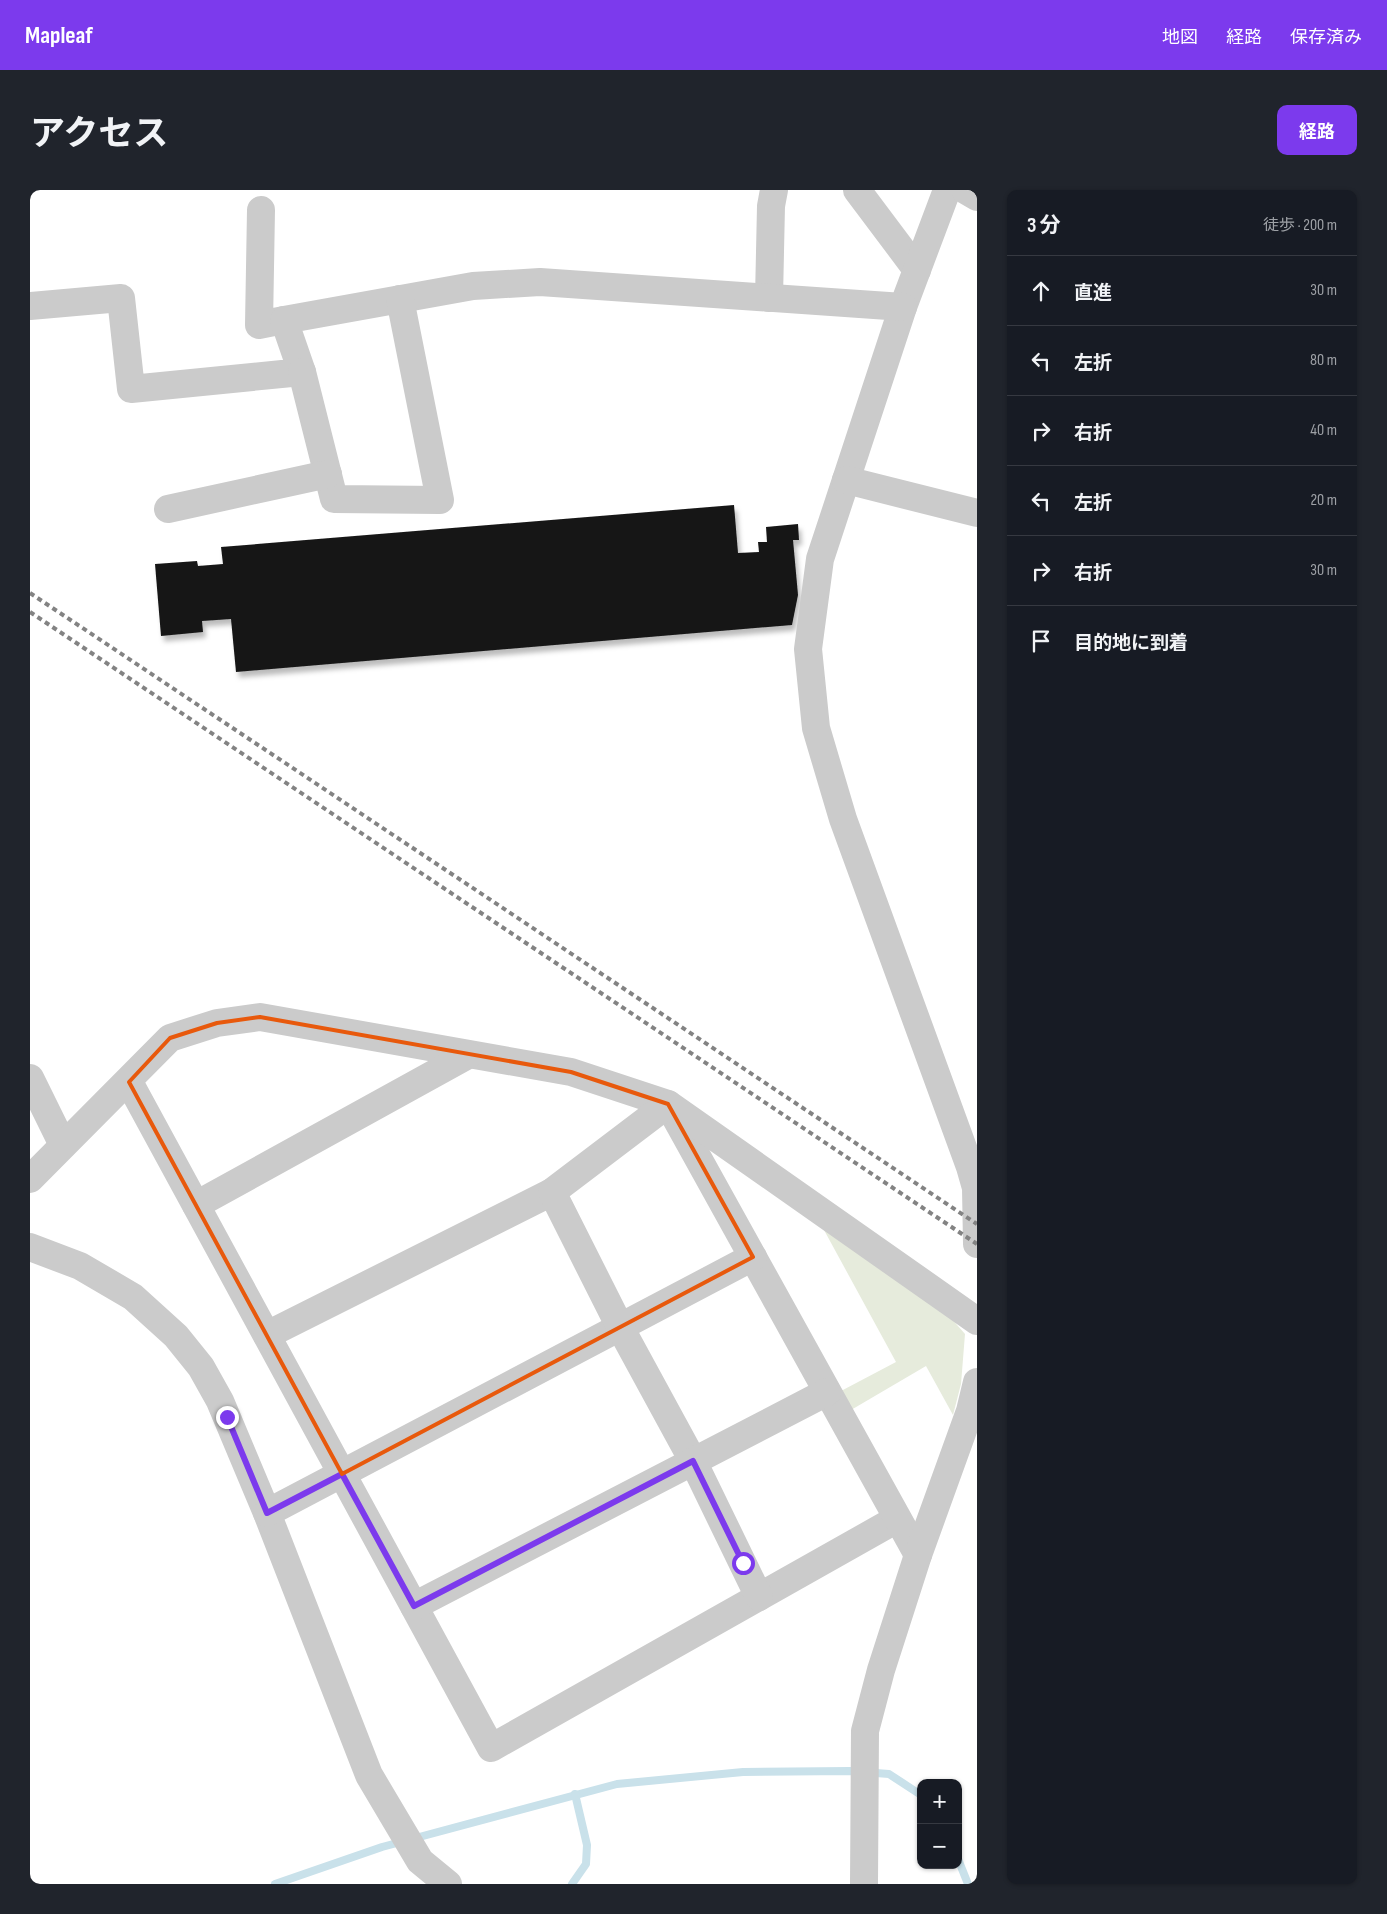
<!DOCTYPE html>
<html lang="ja">
<head>
<meta charset="utf-8">
<style>
  :root { --surface:#171b24; --page:#20242c; --text:#f1f3f6; --muted:#9ea1a6; --line:#363941; --accent:#7c3aed }
  body { margin:0; font-family:"Sofia Sans Condensed","Noto Sans JP",sans-serif; background:var(--page); color:var(--text) }
  .controls { position:absolute; right:15px; bottom:15px; display:grid; overflow:hidden; border-radius:10px; box-shadow:0 1px 4px #0004 }
  .controls button { width:45px; height:45px; display:grid; place-items:center; padding:0; border:0; border-bottom:1px solid var(--line); background:var(--surface); color:var(--text); font:25px sans-serif }
  .stop { position:absolute; width:15px; height:15px; margin:-11px; border:4px solid #7c3aed; border-radius:50%; background:#fff }
  .stop.end { background:#7c3aed; border-color:#fff; box-shadow:0 1px 5px #0008 }
  .list { margin:0; padding:0; list-style:none }
  h2 { display:flex; justify-content:space-between; align-items:center; height:65px; margin:0; padding:0 20px; font-size:21px }
  h2 small { font-size:16px; font-weight:400; color:var(--muted) }
  .list li { display:grid; grid-template-columns:32px 1fr auto; gap:15px; align-items:center; box-sizing:border-box; height:70px; padding:0 20px; border-top:1px solid var(--line) }
  .list b { display:block; font-size:19px; white-space:nowrap }
  .list em { font-size:16px; font-style:normal; color:var(--muted) }
  .icon { flex:none; width:28px; height:28px; fill:none; stroke:currentColor; stroke-width:2; stroke-linecap:round; stroke-linejoin:round }
  .map { position:relative; flex:none; width:947px; height:1694px; overflow:hidden; border-radius:10px }
  header { display:flex; align-items:center; gap:30px; box-sizing:border-box; height:70px; padding:0 25px; background:var(--accent); color:#fff }
  header strong { font-size:24px }
  nav { display:flex; gap:28px; margin-inline-start:auto; font-size:18px }
  .intro { display:flex; align-items:center; justify-content:space-between; box-sizing:border-box; height:120px; padding:0 30px }
  h1 { margin:0; font-size:35px }
  .button { padding:12px 22px; border-radius:10px; background:var(--accent); color:#fff; font-size:18px; font-weight:700 }
  main { display:flex; gap:30px; padding:0 30px }
  aside { flex:1; background:var(--surface); border-radius:10px; box-shadow:0 1px 4px #0004 }
  .map>svg:first-child { display:block }
</style>
</head>
<body>
<header>
<strong>Mapleaf</strong>
<nav><a>地図</a><a>経路</a><a>保存済み</a></nav>
</header>
<div class="intro"><h1>アクセス</h1><a class="button">経路</a></div>
<main>
<div class="map">
<svg width="947" height="1694" viewBox="0 0 947 1694">
  <defs>
    <filter id="shadow"><feDropShadow dx="3" dy="5.5" stdDeviation="2.5" flood-color="#0004"/></filter>
  </defs>
  <rect width="100%" height="100%" fill="#fff"/>
  <polygon fill="#e6ebdc" points="788,1029 906,1111 935,1144 931,1194 923,1225 896,1176 821,1220 811,1201 866,1172"/>
  <g fill="none" stroke-linecap="round" stroke-linejoin="round">
    <g stroke="#c9e1ea" stroke-width="8">
      <polyline points="928,1669 938,1694"/>
      <polyline points="245,1694 352,1657 587,1594 713,1582 820,1581 859,1584 891,1605"/>
      <polyline points="542,1694 556,1674 557,1655 545,1604"/>
    </g>
  </g>
  <polygon fill="#151515" filter="url(#shadow)" points="704,315 708,363 729,362 728,352 737,352 736,337 768,334 769,350 763,350 768,405 762,435 206,482 201,429 172,431 173,442 131,446 125,374 167,371 168,376 193,374 191,357"/>
  <g fill="none" stroke-linecap="round" stroke-linejoin="round">
    <g stroke="#cbcbcb" stroke-width="28">
      <polyline points="827,0 887,80"/>
      <polyline points="917,0 873,117 790,369 778,459 786,538 813,629 940,977 946,998 947,1054"/>
      <polyline points="935,0 947,7"/>
      <polyline points="231,20 229,135 254,130"/>
      <polyline points="739,108 741,16 744,0"/>
      <polyline points="0,116 91,108 101,199 272,182 254,130 443,96 510,92 873,117"/>
      <polyline points="272,182 304,309 410,310 370,109"/>
      <polyline points="816,290 947,323"/>
      <polyline points="138,319 298,284"/>
      <polyline points="0,888 33,955"/>
      <polyline points="99,892 461,1558 867,1329"/>
      <polyline points="0,989 140,848 187,833 230,827 541,882 638,914 888,1365"/>
      <polyline points="166,1015 438,865"/>
      <polyline points="0,1057 50,1076 103,1107 146,1146 171,1177 190,1211 237,1323 339,1585 390,1671 418,1694"/>
      <polyline points="237,1145 522,1002"/>
      <polyline points="237,1323 723,1067"/>
      <polyline points="729,1407 663,1271 590,1137 522,1002 638,914 947,1131"/>
      <polyline points="384,1416 797,1202"/>
      <polyline points="834,1694 835,1541 851,1480 888,1365 940,1221 947,1192"/>
    </g>
    <g stroke="#838383" stroke-width="4" stroke-dasharray="5 4" stroke-linecap="butt">
      <polyline points="0,403 947,1034"/>
      <polyline points="0,422 947,1054"/>
    </g>
  </g>
  <g fill="none" stroke-linecap="round" stroke-linejoin="round">
    <polyline stroke="#7c3aed" stroke-width="6" points="197,1227 237,1323 312,1284 384,1416 663,1271 713,1373"/>
  </g>
  <path fill="none" stroke="#e8590c" stroke-width="4" stroke-linejoin="round" d="M230,827L541,882L638,914L723,1067L312,1284L99,892L140,848L187,833Z"/>
</svg>
<div class="controls">
<button>+</button>
<button>−</button>
</div>
<div class="stop" style="left:713px;top:1373px"></div>
<div class="stop end" style="left:197px;top:1227px"></div>
</div>
<aside>
<h2>3 分<small>徒歩 · 200 m</small></h2>
<ul class="list">
<li><svg class="icon" aria-label="ahead" viewBox="0 0 24 24"><path d="M12 20V5M6 11l6-6 6 6"/></svg><div><b>直進</b></div><em>30 m</em></li>
<li><svg class="icon" aria-label="left" viewBox="0 0 24 24"><path d="M17 20v-9H6M10 6l-5 5 5 5"/></svg><div><b>左折</b></div><em>80 m</em></li>
<li><svg class="icon" aria-label="right" viewBox="0 0 24 24"><path d="M7 20v-9h11M14 6l5 5-5 5"/></svg><div><b>右折</b></div><em>40 m</em></li>
<li><svg class="icon" aria-label="left" viewBox="0 0 24 24"><path d="M17 20v-9H6M10 6l-5 5 5 5"/></svg><div><b>左折</b></div><em>20 m</em></li>
<li><svg class="icon" aria-label="right" viewBox="0 0 24 24"><path d="M7 20v-9h11M14 6l5 5-5 5"/></svg><div><b>右折</b></div><em>30 m</em></li>
<li><svg class="icon" aria-label="arrive" viewBox="0 0 24 24"><path d="M6 21V4h12l-3 4 3 4H6"/></svg><div><b>目的地に到着</b></div></li>
</ul>
</aside>
</main>
</body>
</html>
